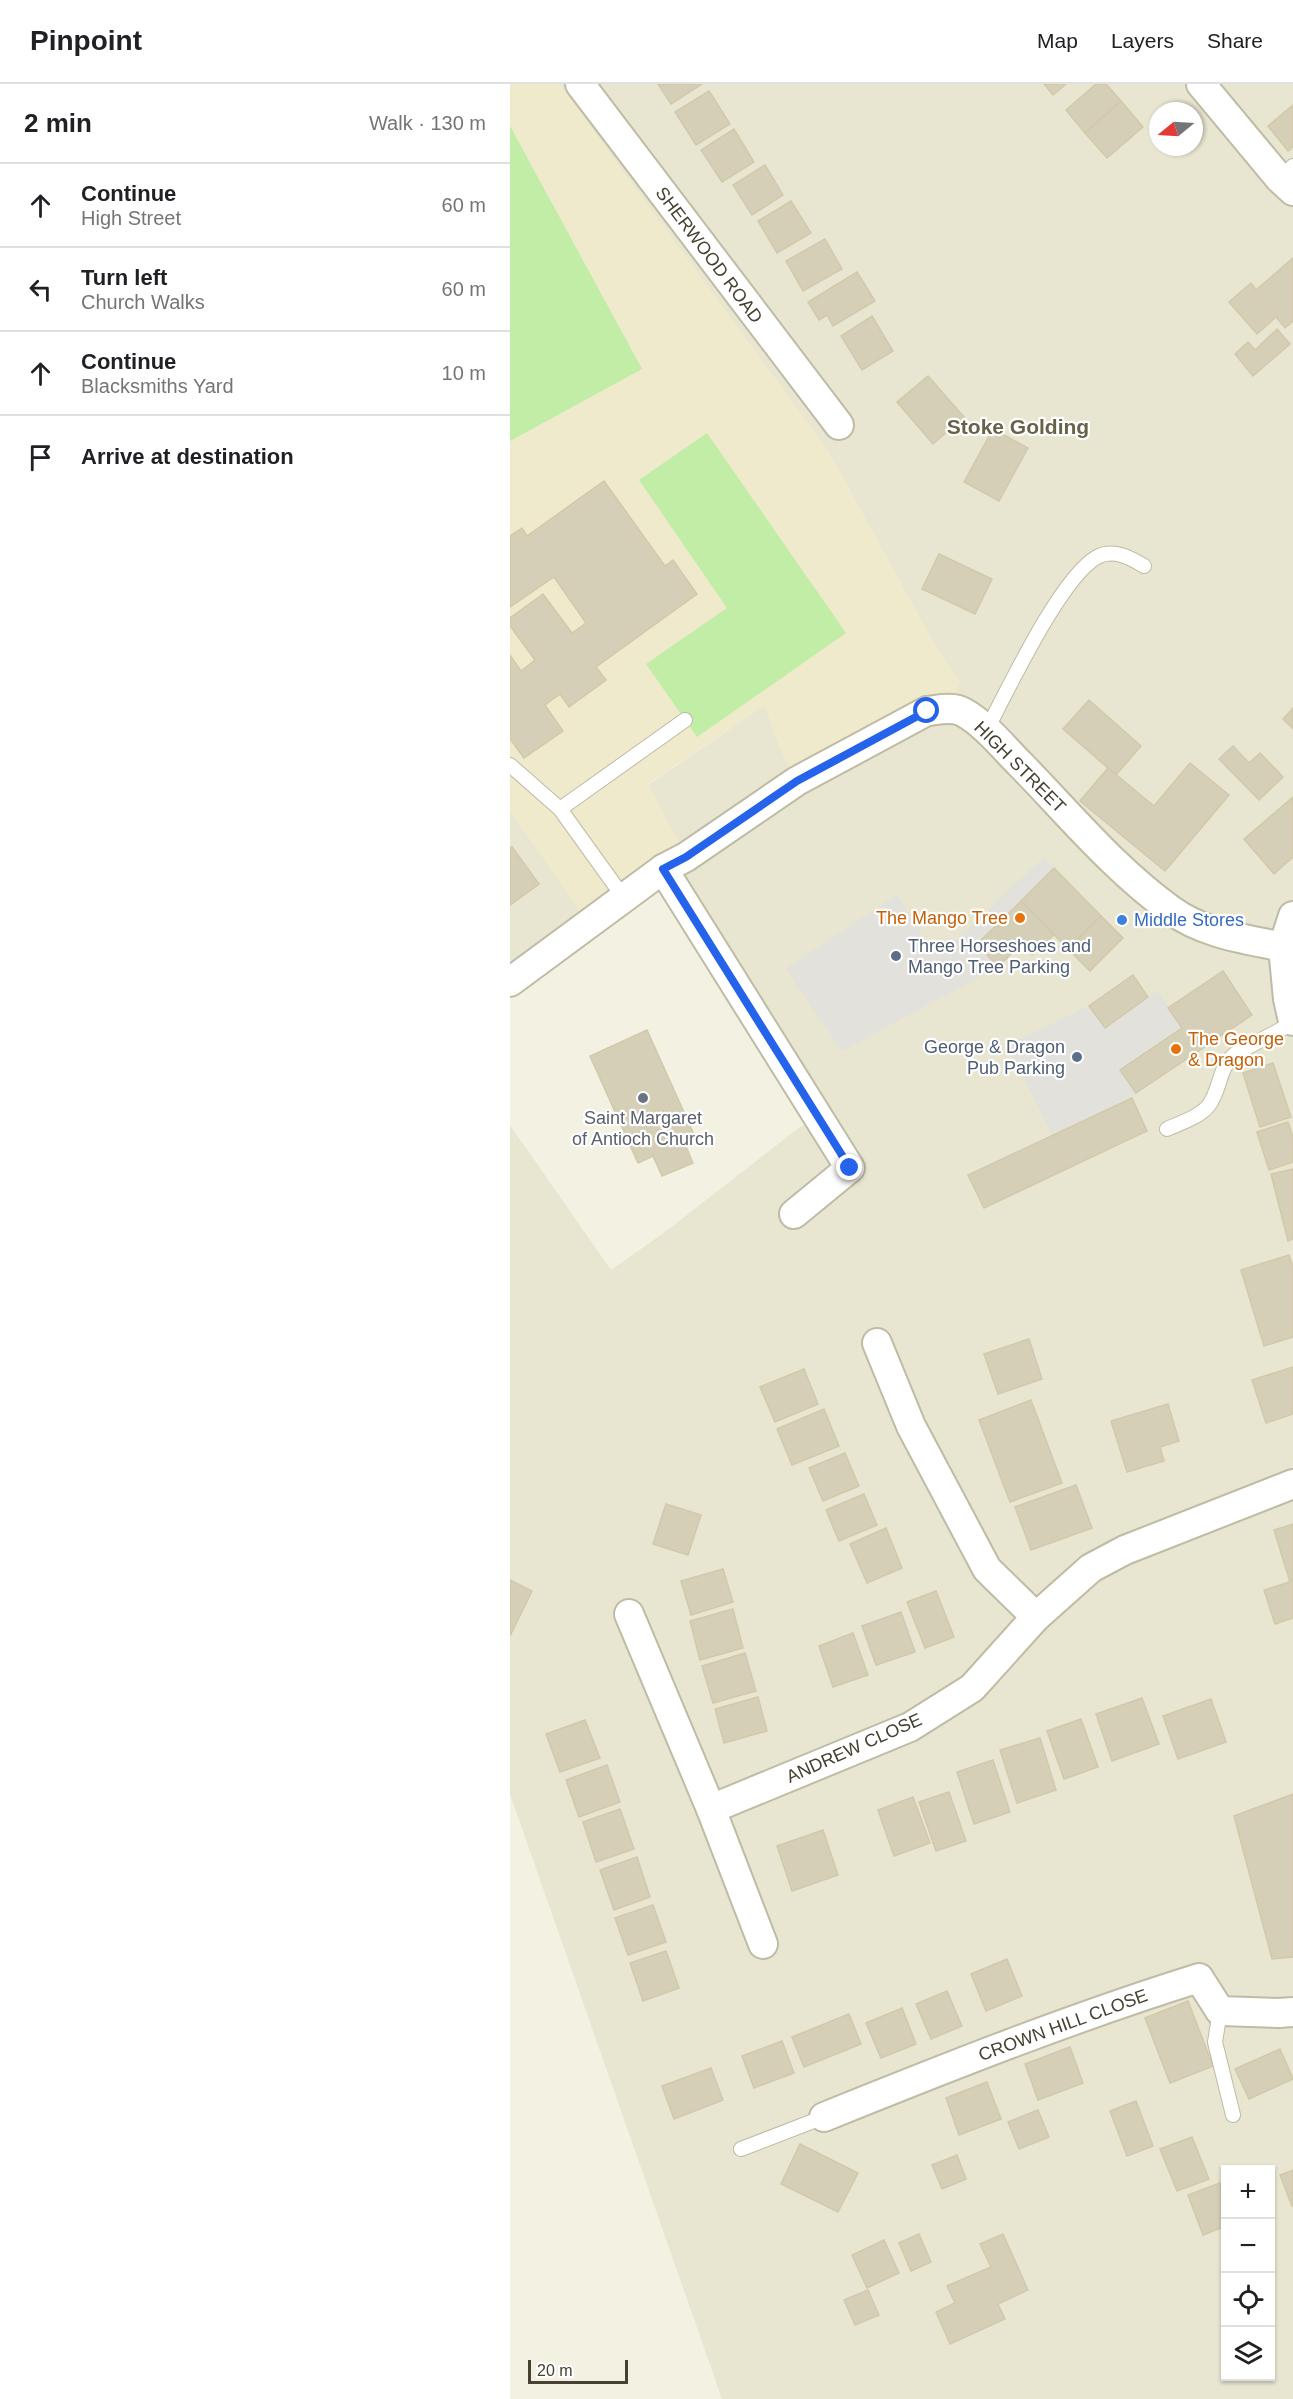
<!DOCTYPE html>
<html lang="en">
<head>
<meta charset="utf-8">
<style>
  :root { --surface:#fff; --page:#f2f2f2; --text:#202124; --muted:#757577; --line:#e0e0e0 }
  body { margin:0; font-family:Arial,sans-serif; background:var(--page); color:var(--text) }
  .controls { position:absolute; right:18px; bottom:18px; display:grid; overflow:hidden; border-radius:0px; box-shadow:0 2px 4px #0004 }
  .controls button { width:54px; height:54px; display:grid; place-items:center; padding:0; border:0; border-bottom:2px solid var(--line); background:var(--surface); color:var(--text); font:30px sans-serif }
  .compass { position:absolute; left:639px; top:18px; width:54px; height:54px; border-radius:50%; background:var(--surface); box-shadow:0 2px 4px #0004; rotate:252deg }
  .scale { position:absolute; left:18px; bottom:15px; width:100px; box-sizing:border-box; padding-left:6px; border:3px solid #464132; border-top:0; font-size:16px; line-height:21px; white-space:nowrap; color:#464132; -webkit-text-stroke:4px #fff; paint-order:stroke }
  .stop { position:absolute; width:18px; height:18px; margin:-14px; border:4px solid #2563eb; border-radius:50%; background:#fff }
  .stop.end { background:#2563eb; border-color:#fff; box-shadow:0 2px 6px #0008 }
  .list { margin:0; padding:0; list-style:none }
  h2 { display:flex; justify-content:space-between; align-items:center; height:78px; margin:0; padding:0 24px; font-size:26px }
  h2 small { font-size:20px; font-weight:400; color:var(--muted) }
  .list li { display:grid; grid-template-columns:39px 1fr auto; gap:18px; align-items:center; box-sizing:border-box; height:84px; padding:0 24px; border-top:2px solid var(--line) }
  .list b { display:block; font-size:22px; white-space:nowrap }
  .list p { margin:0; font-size:20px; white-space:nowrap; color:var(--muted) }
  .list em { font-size:20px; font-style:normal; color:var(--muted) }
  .icon { flex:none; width:33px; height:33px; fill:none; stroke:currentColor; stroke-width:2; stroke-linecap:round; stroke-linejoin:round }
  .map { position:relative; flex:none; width:783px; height:2315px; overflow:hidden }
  header { display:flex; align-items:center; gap:36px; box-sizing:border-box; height:84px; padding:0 30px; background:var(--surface); border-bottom:2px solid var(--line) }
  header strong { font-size:28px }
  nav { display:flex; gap:33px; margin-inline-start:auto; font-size:21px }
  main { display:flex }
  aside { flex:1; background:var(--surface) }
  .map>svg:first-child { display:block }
</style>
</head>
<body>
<header>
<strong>Pinpoint</strong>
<nav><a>Map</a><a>Layers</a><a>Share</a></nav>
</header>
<main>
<aside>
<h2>2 min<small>Walk · 130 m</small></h2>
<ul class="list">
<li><svg class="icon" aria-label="ahead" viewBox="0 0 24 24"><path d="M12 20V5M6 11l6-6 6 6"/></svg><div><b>Continue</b><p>High Street</p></div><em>60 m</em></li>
<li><svg class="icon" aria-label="left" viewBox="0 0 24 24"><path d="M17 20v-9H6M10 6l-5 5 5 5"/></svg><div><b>Turn left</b><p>Church Walks</p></div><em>60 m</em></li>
<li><svg class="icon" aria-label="ahead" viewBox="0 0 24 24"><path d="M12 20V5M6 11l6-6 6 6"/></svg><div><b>Continue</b><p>Blacksmiths Yard</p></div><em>10 m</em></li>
<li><svg class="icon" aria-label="arrive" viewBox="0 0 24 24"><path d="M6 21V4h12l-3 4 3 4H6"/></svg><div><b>Arrive at destination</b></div></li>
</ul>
</aside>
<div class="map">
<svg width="783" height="2315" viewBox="0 0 783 2315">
  <rect width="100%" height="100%" fill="#f3f1e2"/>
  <g fill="#e8e5d0" fill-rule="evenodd">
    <path d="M49,0H783V2315H212L0,1710V1041L101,1186L155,1148L290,1043L308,1035L153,785L176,773L138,701L255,621L270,665L450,598L428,567L318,367ZM648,27H684V63H648ZM716,2086H760V2292H716Z"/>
    <polygon points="0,726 79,840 0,898"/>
  </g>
  <polygon fill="#eeeacb" points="0,0 49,0 318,367 428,567 450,598 439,625 287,697 270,665 255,621 138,700 176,773 79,840 0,726"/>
  <g fill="#c1eda6">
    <polygon points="0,42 132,285 0,357"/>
    <polygon points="197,349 336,549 187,653 136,580 217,524 129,396"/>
  </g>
  <g fill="#e3e1dc">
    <polygon points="534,773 544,784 467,859 488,883 332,967 276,885 387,811 418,861 441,861"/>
    <polygon points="648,907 672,944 610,986 626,1009 622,1014 542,1052 498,961 579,922 595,944"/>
  </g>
  <g fill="#d6cfb7" stroke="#d2c9a9" stroke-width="1.5">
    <polygon points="148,0 192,0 161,20"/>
    <polygon points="534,0 556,0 543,11"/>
    <polygon points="586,0 596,0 611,17 575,49 556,26"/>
    <polygon points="199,7 220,40 186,61 165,28"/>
    <polygon points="611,17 633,43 597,74 575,49"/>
    <polygon points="783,21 783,63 778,67 758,42"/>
    <polygon points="224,45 244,78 212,98 191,66"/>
    <polygon points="255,81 273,111 242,131 223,101"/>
    <polygon points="281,117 301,149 267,169 248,137"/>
    <polygon points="315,155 332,185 293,207 276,177"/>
    <polygon points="783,174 783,237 775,244 766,233 747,250 719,218 741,199 746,206"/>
    <polygon points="347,188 365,217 323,242 317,231 309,236 298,218"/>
    <polygon points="362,232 383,267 352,286 331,252"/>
    <polygon points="767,245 780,260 743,292 725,270 738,258 745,266"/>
    <polygon points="418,292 454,333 423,360 387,318"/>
    <polygon points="483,345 518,364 489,417 454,398"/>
    <polygon points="94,397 155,482 163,476 187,510 86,583 96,596 59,623 50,610 35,621 53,647 14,674 0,655 0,571 11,587 25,576 0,542 0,534 33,510 62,549 76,539 44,493 0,523 0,452 12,444 17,452"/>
    <polygon points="429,470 482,495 465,530 412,505"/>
    <polygon points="579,616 631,662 606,691 553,645"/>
    <polygon points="783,624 783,645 773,635"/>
    <polygon points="723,662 739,679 750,669 773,693 749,716 709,675"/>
    <polygon points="680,679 719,711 655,787 570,717 598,684 644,722"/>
    <polygon points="783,713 783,773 764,790 734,755"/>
    <polygon points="2,763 29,800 0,821 0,764"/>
    <polygon points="544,784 591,832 558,865 511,817"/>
    <polygon points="511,817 544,851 522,871 511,860 488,883 467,860"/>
    <polygon points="591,832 613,854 580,887 558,865"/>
    <polygon points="713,887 742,931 626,1009 610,986 672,944 658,924"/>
    <polygon points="623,891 638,913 595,944 579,922"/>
    <polygon points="137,946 186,1055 175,1060 183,1079 152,1092 143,1072 128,1079 80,972"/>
    <polygon points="763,979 781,1033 750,1043 733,989"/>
    <polygon points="622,1014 637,1047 474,1124 458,1091"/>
    <polygon points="778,1038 783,1053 783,1078 759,1086 747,1048"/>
    <polygon points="783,1085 783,1155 778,1157 761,1090"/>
    <polygon points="779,1171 783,1183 783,1253 754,1262 731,1186"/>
    <polygon points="519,1255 532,1295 488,1310 474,1270"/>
    <polygon points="783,1283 783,1330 756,1339 742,1296"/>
    <polygon points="294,1285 308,1320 265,1338 250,1303"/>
    <polygon points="521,1316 552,1399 500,1418 469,1336"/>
    <polygon points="658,1320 669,1357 650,1363 654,1377 617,1388 601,1337"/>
    <polygon points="314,1325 329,1362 282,1381 267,1345"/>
    <polygon points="335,1369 349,1402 313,1417 299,1384"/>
    <polygon points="566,1401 582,1444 521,1466 505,1423"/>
    <polygon points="354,1410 367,1441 329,1457 316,1426"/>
    <polygon points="156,1420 191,1431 178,1471 143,1460"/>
    <polygon points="783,1440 783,1534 765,1540 754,1506 780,1498 764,1446"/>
    <polygon points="376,1444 392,1484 357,1499 340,1460"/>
    <polygon points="213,1485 223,1518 181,1531 171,1497"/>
    <polygon points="0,1496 22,1507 0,1552"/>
    <polygon points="426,1507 444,1553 415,1564 397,1518"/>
    <polygon points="223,1525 233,1564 190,1576 180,1537"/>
    <polygon points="391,1528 405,1568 366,1581 352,1542"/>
    <polygon points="343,1549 358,1591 323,1603 309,1562"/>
    <polygon points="235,1569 246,1607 203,1619 192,1582"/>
    <polygon points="248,1613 257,1647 214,1659 205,1625"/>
    <polygon points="632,1614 649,1660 602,1677 586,1630"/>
    <polygon points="701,1615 716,1658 668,1675 653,1632"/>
    <polygon points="571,1635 588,1683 554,1695 537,1647"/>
    <polygon points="75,1636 90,1674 50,1688 36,1650"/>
    <polygon points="530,1654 546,1706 507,1719 490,1666"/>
    <polygon points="483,1676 500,1728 464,1740 447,1688"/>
    <polygon points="97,1681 110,1718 69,1733 56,1696"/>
    <polygon points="439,1708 456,1757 426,1767 409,1718"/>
    <polygon points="783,1710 783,1873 762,1875 724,1732"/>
    <polygon points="403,1713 420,1759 384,1772 368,1726"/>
    <polygon points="110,1725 124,1765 86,1778 73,1738"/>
    <polygon points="313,1746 328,1791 282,1807 267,1762"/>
    <polygon points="127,1773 140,1813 104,1826 90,1786"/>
    <polygon points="143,1821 156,1858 118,1871 105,1834"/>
    <polygon points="156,1867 169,1904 133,1917 120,1879"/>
    <polygon points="497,1875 512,1912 476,1927 461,1890"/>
    <polygon points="437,1907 452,1942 421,1955 406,1920"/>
    <polygon points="678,1917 703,1982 660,1999 635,1934"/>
    <polygon points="392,1924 406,1960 371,1974 356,1939"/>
    <polygon points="339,1930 351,1960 294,1983 282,1953"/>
    <polygon points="272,1957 284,1989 244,2004 232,1972"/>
    <polygon points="560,1963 573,1999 528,2016 515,1980"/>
    <polygon points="770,1965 783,1995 739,2015 725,1985"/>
    <polygon points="201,1984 213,2016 164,2035 152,2002"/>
    <polygon points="477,1998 491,2035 449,2051 436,2014"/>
    <polygon points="626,2017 643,2062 617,2072 600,2027"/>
    <polygon points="528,2026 539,2053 509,2065 498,2038"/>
    <polygon points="682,2053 699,2095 667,2107 650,2065"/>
    <polygon points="290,2060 348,2089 328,2128 271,2100"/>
    <polygon points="447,2071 456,2095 432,2105 422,2081"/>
    <polygon points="783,2086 783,2122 782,2122 770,2091"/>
    <polygon points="710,2099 716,2114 716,2142 693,2151 678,2111"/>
    <polygon points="409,2150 421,2178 401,2187 389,2159"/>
    <polygon points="493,2150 518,2206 488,2220 495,2235 440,2260 426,2228 445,2219 437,2202 481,2183 470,2160"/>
    <polygon points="374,2156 389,2189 357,2204 342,2171"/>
    <polygon points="358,2206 369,2231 345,2241 334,2216"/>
  </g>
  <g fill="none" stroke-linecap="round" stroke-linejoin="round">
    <defs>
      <g id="service">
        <polyline points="770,95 783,82"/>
        <path d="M476,647C498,606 550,494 587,473C603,464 621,474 634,482"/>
        <polyline points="0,681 50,725 114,814"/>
        <polyline points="50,725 175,636"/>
        <path d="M657,1045C670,1039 690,1033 699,1021C711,1005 708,984 725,970L783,939"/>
        <polyline points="710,1927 705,1958 723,2031"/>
        <polyline points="231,2065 314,2033"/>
      </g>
      <g id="minor">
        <polyline points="70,0 329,341"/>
        <polyline points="691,0 770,95 783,107"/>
        <polyline points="153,785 340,1084 284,1130"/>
        <polyline points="783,832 773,863 778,915 783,937"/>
        <path d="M0,898L153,785L176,773L287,697L417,627C428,626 442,622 453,628C475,640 493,663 510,680C559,730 604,785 661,826C694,850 735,855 773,863"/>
        <polyline points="367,1259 401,1342 477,1485 526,1533"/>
        <polyline points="119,1530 201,1725 253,1860"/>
        <polyline points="201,1725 400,1643 462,1604 526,1533 581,1484 615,1466 783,1400"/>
        <path d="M314,2033C438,1983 561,1934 689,1894L710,1927L769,1929L783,1928"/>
      </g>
    </defs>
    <use href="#service" stroke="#c0bba4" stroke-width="16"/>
    <use href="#minor" stroke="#c0bba4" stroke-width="32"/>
    <use href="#service" stroke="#fff" stroke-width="14"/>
    <use href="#minor" stroke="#fff" stroke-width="28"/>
  </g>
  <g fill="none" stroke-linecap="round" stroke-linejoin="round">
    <polyline stroke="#2563eb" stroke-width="8" points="340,1084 153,785 176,773 287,697 417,627"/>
  </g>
  <g fill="#e8710a" stroke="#fff" stroke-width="2">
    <circle cx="510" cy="834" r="6"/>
    <circle cx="666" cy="965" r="6"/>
  </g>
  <circle fill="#3f7fe0" stroke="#fff" stroke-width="2" cx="612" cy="836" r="6"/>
  <g fill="#5c6f8a" stroke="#fff" stroke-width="2">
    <circle cx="386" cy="872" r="6"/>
    <circle cx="567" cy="973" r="6"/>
  </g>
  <circle fill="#6b7280" stroke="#fff" stroke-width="2" cx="133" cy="1014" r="6"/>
  <g text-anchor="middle" stroke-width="4.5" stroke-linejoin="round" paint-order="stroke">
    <g font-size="18" fill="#464132" stroke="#fff">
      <text transform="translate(199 171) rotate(53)" y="6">SHERWOOD ROAD</text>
      <text transform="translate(510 683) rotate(45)" y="6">HIGH STREET</text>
      <text transform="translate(344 1664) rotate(-24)" y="6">ANDREW CLOSE</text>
      <text transform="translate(553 1941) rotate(-20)" y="6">CROWN HILL CLOSE</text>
    </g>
    <g font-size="18" fill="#c56008" stroke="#fff" text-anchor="end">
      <text x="498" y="840">The Mango Tree</text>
      <text x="678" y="961" text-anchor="start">The George<tspan x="678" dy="21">&amp; Dragon</tspan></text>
    </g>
    <g font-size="18" fill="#366cbe" stroke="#fff" text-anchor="start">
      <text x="624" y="842">Middle Stores</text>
    </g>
    <g font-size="18" fill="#4e5e75" stroke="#fff" text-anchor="start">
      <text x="398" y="868">Three Horseshoes and<tspan x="398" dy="21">Mango Tree Parking</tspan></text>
      <text x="555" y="969" text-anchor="end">George &amp; Dragon<tspan x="555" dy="21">Pub Parking</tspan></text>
    </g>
    <g font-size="18" fill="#5b616d" stroke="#fff">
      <text x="133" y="1040">Saint Margaret<tspan x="133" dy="21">of Antioch Church</tspan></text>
    </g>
    <g font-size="21" font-weight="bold" fill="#696248" stroke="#fff">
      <text x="508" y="350">Stoke Golding</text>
    </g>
  </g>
</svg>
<div class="controls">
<button>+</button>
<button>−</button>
<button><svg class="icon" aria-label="locate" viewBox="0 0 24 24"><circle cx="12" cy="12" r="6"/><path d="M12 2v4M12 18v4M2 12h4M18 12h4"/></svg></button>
<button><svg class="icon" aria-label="layers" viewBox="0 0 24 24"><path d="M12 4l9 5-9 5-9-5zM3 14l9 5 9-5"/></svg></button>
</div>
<svg class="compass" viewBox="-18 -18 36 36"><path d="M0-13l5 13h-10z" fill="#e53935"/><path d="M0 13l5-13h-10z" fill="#757577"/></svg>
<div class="scale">20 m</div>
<div class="stop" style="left:417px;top:627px"></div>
<div class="stop end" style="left:340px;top:1084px"></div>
</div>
</main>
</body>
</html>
